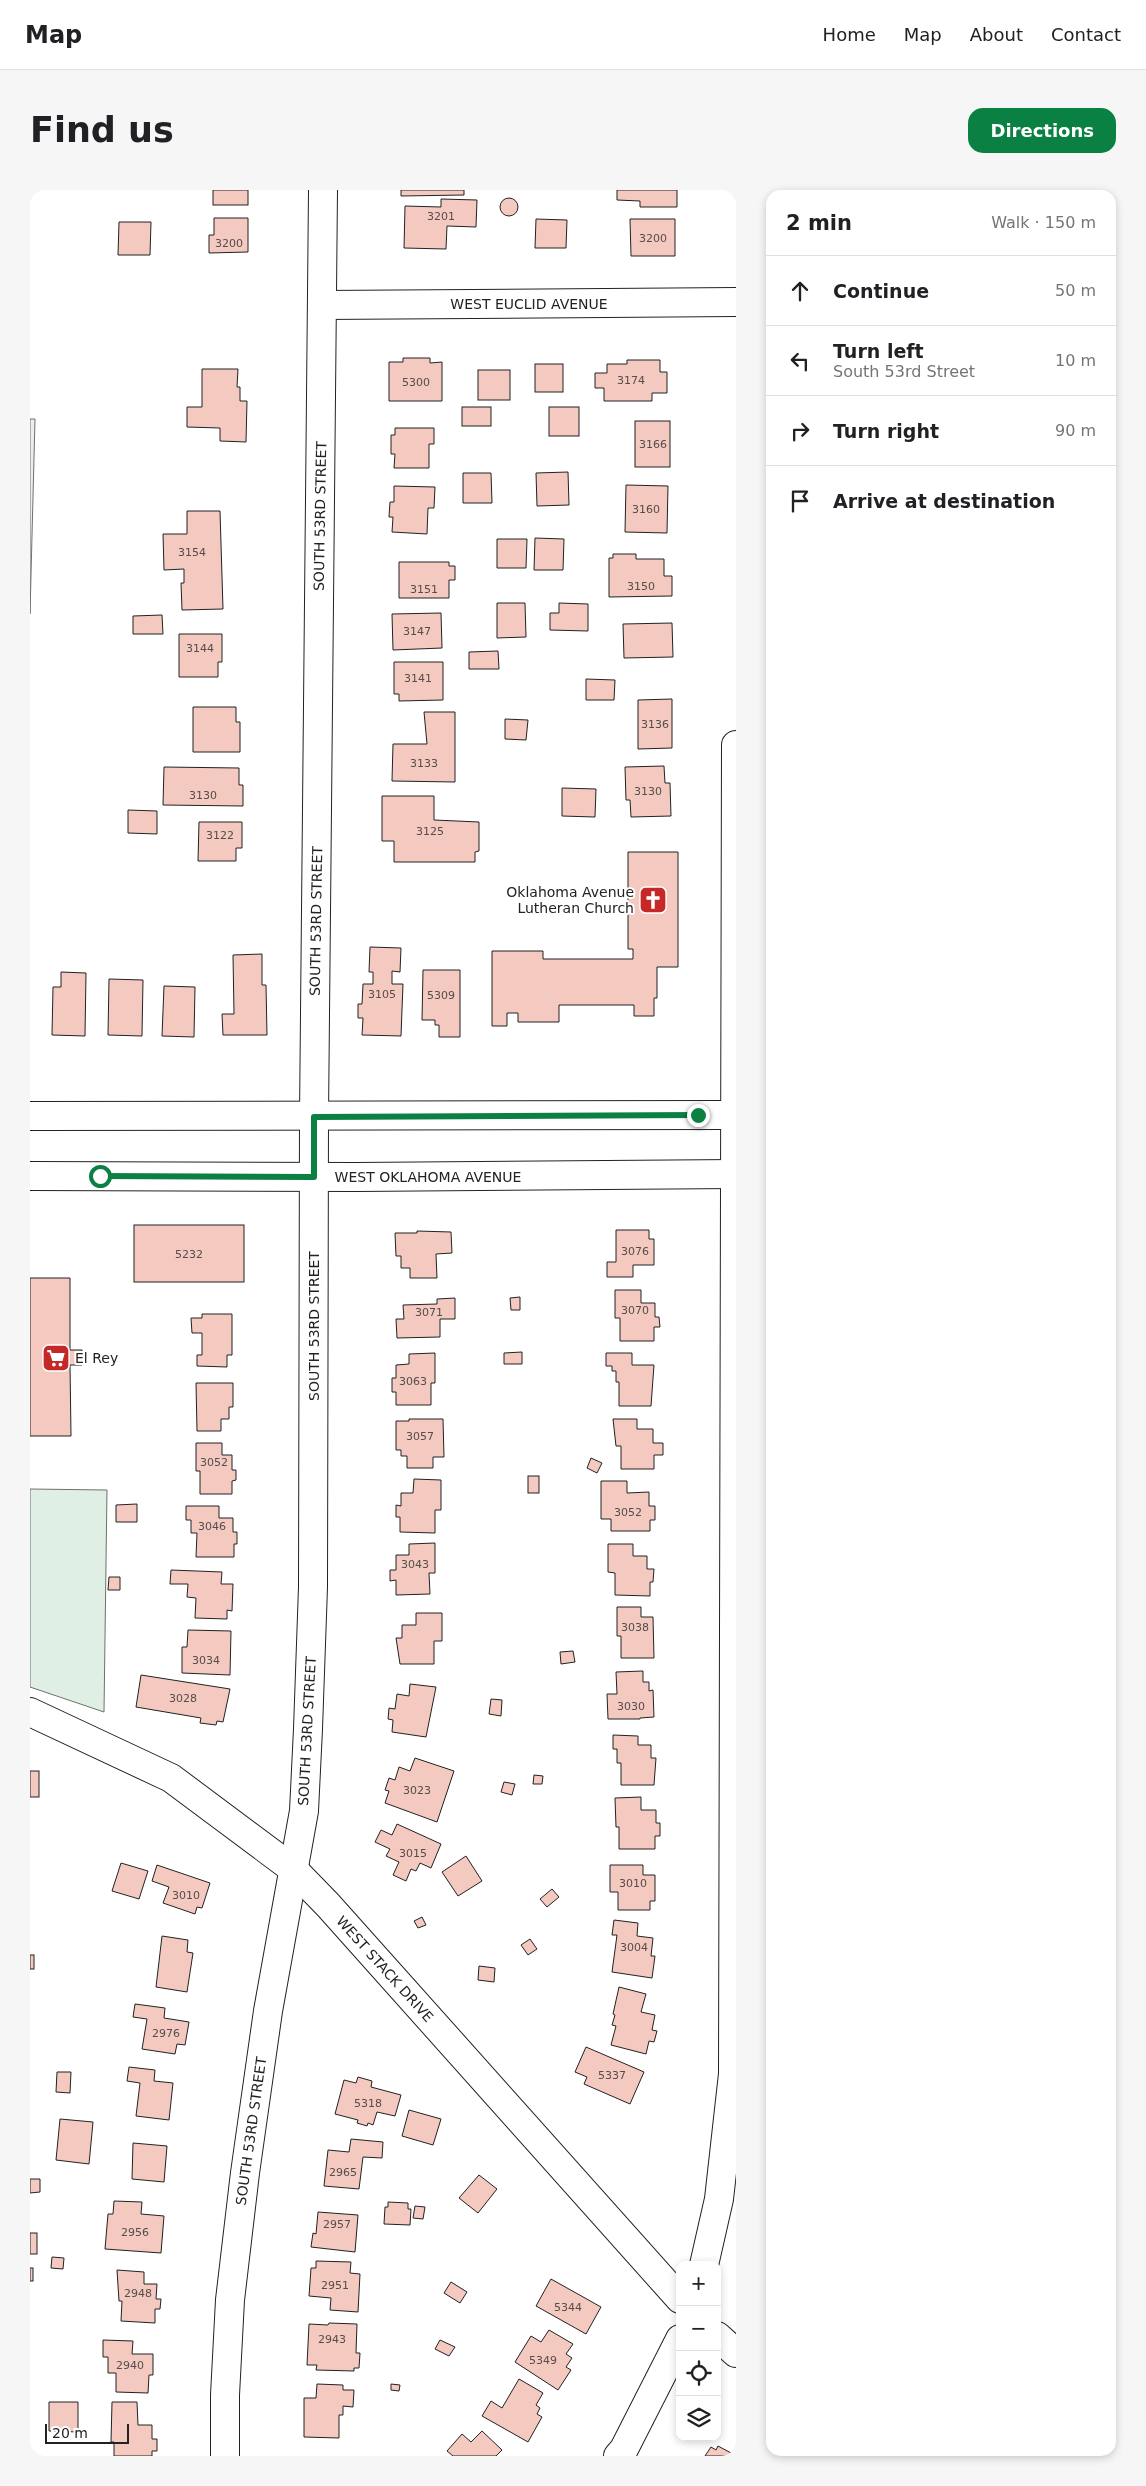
<!DOCTYPE html>
<html lang="en">
<head>
<meta charset="utf-8">
<style>
  :root { --surface:#fff; --page:#f6f6f6; --text:#202124; --muted:#757577; --line:#e0e0e0; --accent:#0b8043 }
  body { margin:0; font-family:"DejaVu Sans",sans-serif; background:var(--page); color:var(--text) }
  .controls { position:absolute; right:15px; bottom:15px; display:grid; overflow:hidden; border-radius:10px; box-shadow:0 2px 8px #0003 }
  .controls button { width:45px; height:45px; display:grid; place-items:center; padding:0; border:0; border-bottom:1px solid var(--line); background:var(--surface); color:var(--text); font:25px sans-serif }
  .scale { position:absolute; left:15px; bottom:12px; width:84px; box-sizing:border-box; padding-left:5px; border:2px solid #222; border-top:0; font-size:14px; line-height:18px; white-space:nowrap; color:#222; -webkit-text-stroke:4px #fff; paint-order:stroke }
  .stop { position:absolute; width:15px; height:15px; margin:-11px; border:4px solid #0b8043; border-radius:50%; background:#fff }
  .stop.end { background:#0b8043; border-color:#fff; box-shadow:0 1px 5px #0008 }
  .list { margin:0; padding:0; list-style:none }
  h2 { display:flex; justify-content:space-between; align-items:center; height:65px; margin:0; padding:0 20px; font-size:21px }
  h2 small { font-size:16px; font-weight:400; color:var(--muted) }
  .list li { display:grid; grid-template-columns:32px 1fr auto; gap:15px; align-items:center; box-sizing:border-box; height:70px; padding:0 20px; border-top:1px solid var(--line) }
  .list b { display:block; font-size:19px; white-space:nowrap }
  .list p { margin:0; font-size:16px; white-space:nowrap; color:var(--muted) }
  .list em { font-size:16px; font-style:normal; color:var(--muted) }
  .icon { flex:none; width:28px; height:28px; fill:none; stroke:currentColor; stroke-width:2; stroke-linecap:round; stroke-linejoin:round }
  .map { position:relative; flex:none; width:706px; height:2266px; overflow:hidden; border-radius:15px }
  header { display:flex; align-items:center; gap:30px; box-sizing:border-box; height:70px; padding:0 25px; background:var(--surface); border-bottom:1px solid var(--line) }
  header strong { font-size:24px }
  nav { display:flex; gap:28px; margin-inline-start:auto; font-size:18px }
  .intro { display:flex; align-items:center; justify-content:space-between; box-sizing:border-box; height:120px; padding:0 30px }
  h1 { margin:0; font-size:35px }
  .button { padding:12px 22px; border-radius:15px; background:var(--accent); color:#fff; font-size:18px; font-weight:700 }
  main { display:flex; gap:30px; padding:0 30px }
  aside { flex:1; background:var(--surface); border-radius:15px; box-shadow:0 2px 8px #0003 }
  .map>svg:first-child { display:block }
</style>
</head>
<body>
<header>
<strong>Map</strong>
<nav><a>Home</a><a>Map</a><a>About</a><a>Contact</a></nav>
</header>
<div class="intro"><h1>Find us</h1><a class="button">Directions</a></div>
<main>
<div class="map">
<svg width="706" height="2266" viewBox="0 0 706 2266">
  <rect width="100%" height="100%" fill="#fff"/>
  <polygon fill="#e0efe3" stroke="#6f6f6f" points="0,1299 77,1300 74,1522 0,1497"/>
  <polygon fill="#ededed" stroke="#6f6f6f" points="0,229 5,229 0,424"/>
  <g fill="#f3c9c0" stroke="#222">
    <rect x="183" y="0" width="35" height="15"/>
    <polygon points="371,0 434,0 434,5 371,6"/>
    <polygon points="587,0 647,0 647,17 610,17 610,11 587,10"/>
    <circle cx="479" cy="17" r="9"/>
    <polygon points="411,9 447,10 446,37 417,36 416,59 374,58 375,16 411,17"/>
    <polygon points="184,28 218,28 218,62 179,63 179,45 184,45"/>
    <polygon points="506,29 537,30 536,58 505,58"/>
    <polygon points="600,29 645,29 645,66 601,66"/>
    <polygon points="89,32 121,32 120,65 88,65"/>
    <polygon points="373,168 400,168 400,173 412,172 412,211 359,211 359,172 373,172"/>
    <polygon points="597,170 630,170 630,182 637,182 637,203 622,203 622,211 574,211 574,198 565,198 565,183 577,183 577,174 597,174"/>
    <rect x="505" y="174" width="28" height="28"/>
    <polygon points="172,179 208,179 207,197 210,197 210,211 217,211 216,252 190,251 190,238 157,237 157,217 172,217"/>
    <rect x="448" y="180" width="32" height="30"/>
    <rect x="432" y="217" width="29" height="19"/>
    <rect x="519" y="217" width="30" height="29"/>
    <rect x="605" y="231" width="35" height="46"/>
    <polygon points="365,238 404,238 404,254 399,254 399,278 364,278 365,264 361,264 361,245 365,245"/>
    <polygon points="538,282 539,315 507,316 506,283"/>
    <polygon points="433,283 461,283 462,313 433,313"/>
    <polygon points="596,295 638,296 637,343 595,342"/>
    <polygon points="364,296 405,297 404,318 398,318 397,344 362,342 363,327 359,327 360,312 364,312"/>
    <polygon points="157,321 190,321 193,419 152,420 151,393 154,393 154,379 134,380 133,344 157,344"/>
    <polygon points="505,348 534,349 533,380 504,380"/>
    <polygon points="467,349 497,349 496,378 467,378"/>
    <polygon points="583,364 606,364 606,369 634,369 634,386 642,386 642,406 579,407 579,368 583,368"/>
    <polygon points="369,372 419,372 419,376 425,376 425,390 419,390 419,408 369,408"/>
    <polygon points="467,413 495,413 496,447 467,448"/>
    <polygon points="529,413 558,414 558,441 520,440 520,423 529,423"/>
    <polygon points="411,423 412,458 363,460 362,424"/>
    <polygon points="132,425 133,444 103,444 103,426"/>
    <polygon points="642,433 643,467 594,468 593,434"/>
    <polygon points="149,444 192,444 192,472 188,472 188,487 149,487"/>
    <polygon points="468,461 469,479 439,479 439,462"/>
    <polygon points="364,472 413,472 413,510 369,511 369,504 364,504"/>
    <polygon points="556,489 585,490 584,510 556,510"/>
    <polygon points="642,509 642,558 608,559 608,510"/>
    <polygon points="163,517 206,517 206,532 210,532 210,562 163,562"/>
    <polygon points="394,522 425,522 425,592 362,591 363,554 397,554"/>
    <polygon points="475,529 498,530 496,550 475,549"/>
    <polygon points="634,576 635,593 640,593 641,626 601,627 600,610 596,610 595,577"/>
    <polygon points="134,577 209,578 209,595 213,595 213,616 133,615"/>
    <polygon points="532,598 566,599 565,627 532,626"/>
    <polygon points="352,606 404,606 404,630 449,632 449,661 445,662 445,672 364,672 364,651 352,651"/>
    <polygon points="98,620 127,621 127,644 98,643"/>
    <polygon points="169,632 212,632 212,658 206,658 206,671 168,671"/>
    <polygon points="598,662 648,662 648,777 627,777 627,808 624,808 624,826 604,826 604,815 529,815 529,832 488,832 488,823 477,823 477,836 462,836 462,761 513,761 513,769 603,769 603,759 598,759"/>
    <polygon points="340,757 371,758 370,782 362,781 362,794 373,794 371,846 332,845 333,828 328,828 328,814 332,814 333,794 343,794 343,782 339,782"/>
    <polygon points="232,764 232,795 236,795 237,845 193,845 192,824 204,824 203,765"/>
    <polygon points="393,780 430,780 430,847 409,847 409,835 405,835 405,830 392,830"/>
    <polygon points="31,782 56,783 55,846 22,845 23,797 31,797"/>
    <polygon points="79,789 113,790 112,846 78,845"/>
    <polygon points="134,796 165,797 164,847 132,846"/>
    <rect x="104" y="1035" width="110" height="57"/>
    <polygon points="586,1040 619,1040 619,1049 624,1049 624,1075 603,1075 603,1087 577,1087 577,1072 586,1072"/>
    <polygon points="387,1041 421,1042 422,1063 406,1064 407,1088 380,1088 380,1078 371,1078 371,1066 366,1066 365,1043 387,1043"/>
    <polygon points="0,1088 40,1088 40,1160 52,1160 52,1175 40,1175 41,1246 0,1246"/>
    <polygon points="585,1100 611,1100 611,1113 625,1113 625,1127 629,1127 630,1137 624,1137 624,1151 590,1151 590,1128 585,1128"/>
    <polygon points="490,1107 490,1120 481,1120 480,1108"/>
    <polygon points="425,1108 425,1129 410,1129 410,1147 367,1148 366,1129 374,1129 373,1115 407,1114 407,1109"/>
    <polygon points="172,1124 202,1124 202,1165 197,1165 197,1177 167,1176 167,1165 172,1165 172,1143 162,1143 161,1128 172,1128"/>
    <polygon points="492,1162 492,1174 474,1174 474,1163"/>
    <polygon points="405,1163 405,1193 401,1193 401,1215 366,1215 366,1202 362,1202 362,1188 366,1188 366,1175 379,1174 379,1164"/>
    <polygon points="576,1163 602,1163 602,1175 624,1175 621,1216 589,1216 589,1192 586,1192 586,1181 582,1181 582,1176 576,1176"/>
    <polygon points="166,1193 203,1193 203,1217 199,1217 199,1229 191,1229 191,1241 167,1241"/>
    <polygon points="379,1229 413,1229 414,1267 403,1267 403,1278 377,1278 377,1266 371,1266 371,1260 366,1260 366,1231 379,1231"/>
    <polygon points="583,1229 607,1229 607,1239 623,1239 623,1253 633,1253 633,1265 624,1265 624,1279 591,1279 591,1256 586,1256"/>
    <polygon points="166,1253 192,1253 192,1265 202,1265 202,1280 206,1280 206,1290 202,1291 202,1304 170,1304 170,1281 166,1281"/>
    <polygon points="561,1268 572,1273 567,1283 557,1278"/>
    <rect x="498" y="1286" width="11" height="17"/>
    <polygon points="384,1289 411,1290 411,1320 405,1320 405,1343 370,1342 370,1327 366,1327 366,1315 371,1316 371,1303 383,1303"/>
    <polygon points="571,1291 597,1291 597,1303 619,1302 619,1316 625,1316 625,1330 620,1330 620,1341 581,1341 581,1329 571,1329"/>
    <polygon points="107,1314 107,1332 86,1332 86,1315"/>
    <polygon points="156,1316 189,1316 189,1328 203,1328 203,1342 207,1342 207,1354 204,1354 204,1367 166,1367 167,1343 161,1343 161,1330 156,1330"/>
    <polygon points="405,1353 405,1383 399,1383 400,1404 366,1405 366,1390 360,1391 360,1380 366,1380 366,1365 379,1365 379,1354"/>
    <polygon points="578,1354 603,1354 603,1366 617,1366 617,1379 624,1379 623,1392 620,1392 620,1406 585,1405 585,1383 578,1382"/>
    <polygon points="141,1380 192,1382 191,1394 203,1394 202,1421 197,1420 197,1429 165,1428 166,1408 157,1407 158,1394 140,1394"/>
    <polygon points="79,1387 90,1387 90,1400 78,1400"/>
    <polygon points="587,1417 611,1417 611,1427 623,1427 624,1468 591,1468 591,1446 587,1446"/>
    <polygon points="386,1423 412,1423 412,1451 404,1451 404,1474 370,1474 366,1448 372,1448 372,1435 386,1435"/>
    <polygon points="158,1440 201,1441 200,1485 152,1483 152,1457 157,1457"/>
    <polygon points="543,1461 545,1472 531,1474 530,1462"/>
    <polygon points="613,1481 613,1492 619,1492 619,1501 623,1500 624,1527 610,1528 610,1529 578,1529 577,1504 587,1504 586,1482"/>
    <polygon points="111,1485 200,1499 193,1532 187,1531 186,1535 170,1533 171,1528 106,1517"/>
    <polygon points="380,1494 406,1497 396,1547 362,1542 363,1530 358,1529 359,1518 365,1519 367,1504 379,1506"/>
    <polygon points="461,1509 472,1510 471,1526 459,1524"/>
    <polygon points="583,1545 608,1546 608,1555 621,1555 621,1568 626,1568 624,1595 591,1595 591,1573 587,1573 587,1559 583,1559"/>
    <polygon points="385,1568 424,1581 407,1632 355,1613 359,1601 355,1600 359,1588 365,1590 369,1577 380,1581"/>
    <rect x="0" y="1581" width="9" height="26"/>
    <polygon points="504,1585 513,1586 512,1594 503,1594"/>
    <polygon points="474,1592 485,1594 482,1605 471,1602"/>
    <polygon points="611,1607 611,1620 626,1620 626,1633 630,1633 630,1646 625,1646 625,1659 589,1659 589,1637 586,1637 585,1608"/>
    <polygon points="367,1634 411,1654 401,1678 390,1673 386,1681 381,1679 376,1691 363,1685 369,1672 356,1666 360,1659 345,1652 351,1640 362,1645"/>
    <polygon points="436,1666 452,1691 428,1706 412,1682"/>
    <polygon points="91,1673 118,1681 109,1709 82,1701"/>
    <polygon points="127,1675 180,1693 172,1718 167,1717 165,1724 133,1713 139,1697 122,1691"/>
    <polygon points="580,1675 613,1675 613,1685 625,1685 625,1711 620,1711 620,1720 588,1720 588,1702 580,1702"/>
    <polygon points="522,1699 529,1707 517,1717 510,1709"/>
    <polygon points="392,1727 396,1735 388,1738 384,1731"/>
    <polygon points="584,1730 608,1733 607,1746 623,1748 621,1766 625,1766 622,1788 582,1782 587,1745 582,1745"/>
    <polygon points="132,1746 158,1750 157,1762 163,1763 157,1802 126,1797"/>
    <polygon points="500,1749 507,1759 498,1765 491,1755"/>
    <rect x="0" y="1765" width="4" height="14"/>
    <polygon points="449,1776 465,1778 464,1792 448,1790"/>
    <polygon points="589,1797 616,1804 611,1822 625,1825 622,1840 627,1841 624,1852 619,1851 616,1864 581,1855 586,1836 582,1835 585,1825 583,1824"/>
    <polygon points="105,1814 135,1818 134,1828 159,1832 155,1855 147,1854 145,1864 112,1859 117,1829 103,1827"/>
    <polygon points="556,1857 614,1882 600,1914 554,1894 557,1887 545,1882"/>
    <polygon points="99,1877 125,1880 124,1891 143,1893 139,1930 106,1926 110,1893 97,1891"/>
    <polygon points="27,1882 41,1882 40,1903 26,1902"/>
    <polygon points="328,1887 342,1891 341,1897 371,1905 365,1926 347,1922 343,1935 338,1933 337,1936 327,1933 328,1930 305,1924 314,1890 326,1893"/>
    <polygon points="379,1920 411,1929 403,1955 372,1946"/>
    <polygon points="30,1929 63,1932 59,1974 26,1970"/>
    <polygon points="321,1949 353,1952 352,1968 333,1967 329,1999 294,1996 298,1960 319,1962"/>
    <polygon points="103,1953 137,1956 134,1992 102,1989"/>
    <polygon points="449,1985 467,1999 448,2023 429,2008"/>
    <polygon points="0,1989 10,1989 10,2002 0,2003"/>
    <polygon points="84,2011 112,2012 111,2024 134,2026 131,2063 75,2059 78,2024 83,2024"/>
    <polygon points="358,2012 378,2013 378,2019 381,2019 380,2035 354,2034 355,2017 358,2017"/>
    <polygon points="385,2016 395,2017 393,2029 383,2028"/>
    <polygon points="288,2022 328,2025 325,2062 281,2057 283,2043 286,2044"/>
    <rect x="0" y="2043" width="7" height="21"/>
    <polygon points="22,2067 34,2068 33,2079 21,2078"/>
    <polygon points="286,2071 321,2072 320,2083 330,2084 328,2122 300,2120 301,2108 279,2106 281,2078 286,2078"/>
    <rect x="0" y="2078" width="3" height="13"/>
    <polygon points="87,2080 114,2082 114,2094 127,2094 126,2109 131,2109 130,2119 125,2119 125,2133 91,2131 92,2111 89,2111"/>
    <polygon points="521,2089 571,2117 556,2144 506,2116"/>
    <polygon points="421,2092 437,2102 430,2113 414,2103"/>
    <polygon points="299,2133 327,2134 326,2163 330,2163 329,2178 324,2178 324,2181 286,2180 287,2175 277,2175 279,2134 298,2135"/>
    <polygon points="519,2140 543,2154 536,2164 542,2168 536,2177 541,2180 528,2200 485,2172 501,2146 511,2152"/>
    <polygon points="73,2150 103,2151 102,2164 123,2164 123,2185 119,2185 118,2203 86,2202 86,2183 78,2183 78,2167 73,2167"/>
    <polygon points="410,2150 425,2157 419,2166 405,2159"/>
    <polygon points="489,2189 513,2203 506,2215 510,2218 507,2224 512,2227 498,2252 452,2226 461,2211 472,2218"/>
    <polygon points="287,2194 313,2195 313,2200 324,2200 323,2217 313,2216 313,2225 309,2225 309,2248 274,2247 274,2208 286,2208"/>
    <polygon points="361,2194 370,2195 369,2201 361,2200"/>
    <polygon points="19,2212 48,2212 48,2242 19,2241"/>
    <polygon points="82,2212 107,2212 108,2235 122,2235 122,2249 127,2249 127,2261 122,2261 122,2266 84,2266 84,2252 81,2252"/>
    <polygon points="452,2241 472,2260 466,2266 423,2266 417,2261 432,2244 441,2252"/>
    <polygon points="688,2256 703,2264 702,2266 675,2266 681,2257 686,2260"/>
  </g>
  <g fill="none" stroke-linecap="round" stroke-linejoin="round">
    <defs>
      <g id="minor">
        <polyline points="292,115 706,112"/>
        <polyline points="0,1522 141,1588 263,1679 298,1715 650,2109"/>
        <polyline points="674,2075 689,2009 703,1884 706,555"/>
        <polyline points="687,2146 706,2163"/>
        <polyline points="195,2266 195,2205 200,2110 215,1983 238,1821 274,1621 278,1539 283,1397 284,927 293,0"/>
        <polyline points="588,2266 594,2259 650,2149"/>
      </g>
      <g id="major">
        <polyline points="0,926 706,925"/>
        <polyline points="0,986 326,987 706,984"/>
      </g>
    </defs>
    <use href="#minor" stroke="#222" stroke-width="30"/>
    <use href="#major" stroke="#222" stroke-width="30"/>
    <use href="#minor" stroke="#fff" stroke-width="28"/>
    <use href="#major" stroke="#fff" stroke-width="28"/>
  </g>
  <g fill="none" stroke-linecap="round" stroke-linejoin="round">
    <polyline stroke="#0b8043" stroke-width="6" points="70,986 284,987 284,927 668,925"/>
  </g>
  <defs>
    <symbol id="church-square" viewBox="-11 -11 22 22"><rect x="-9" y="-9" width="18" height="18" rx="4" fill="#c62828" stroke="#fff"/><path d="M-1.2-6h2.4v3.5h3.3v2.4h-3.3V6h-2.4V-.1h-3.3v-2.4h3.3Z" fill="#fff"/></symbol>
    <symbol id="supermarket-square" viewBox="-11 -11 22 22"><rect x="-9" y="-9" width="18" height="18" rx="4" fill="#c62828" stroke="#fff"/><path d="M-6-5.5h2.5l.6 2H6L4.5 2H-2.5L-4.4-4H-6ZM-1.5 3.2a1.3 1.3 0 1 0 .1 0ZM3 3.2a1.3 1.3 0 1 0 .1 0Z" fill="#fff"/></symbol>
  </defs>
  <g fill-rule="evenodd">
    <use href="#church-square" x="607" y="694" width="32" height="32"/>
    <use href="#supermarket-square" x="10" y="1152" width="32" height="32"/>
  </g>
  <g text-anchor="middle" stroke-width="4" stroke-linejoin="round" paint-order="stroke">
    <g font-size="11" fill="#564c4a">
      <text x="411" y="30">3201</text>
      <text x="623" y="52">3200</text>
      <text x="199" y="57">3200</text>
      <text x="601" y="194">3174</text>
      <text x="386" y="196">5300</text>
      <text x="623" y="258">3166</text>
      <text x="616" y="323">3160</text>
      <text x="162" y="366">3154</text>
      <text x="611" y="400">3150</text>
      <text x="394" y="403">3151</text>
      <text x="387" y="445">3147</text>
      <text x="170" y="462">3144</text>
      <text x="388" y="492">3141</text>
      <text x="625" y="538">3136</text>
      <text x="394" y="577">3133</text>
      <text x="618" y="605">3130</text>
      <text x="173" y="609">3130</text>
      <text x="400" y="645">3125</text>
      <text x="190" y="649">3122</text>
      <text x="352" y="808">3105</text>
      <text x="411" y="809">5309</text>
      <text x="605" y="1065">3076</text>
      <text x="159" y="1068">5232</text>
      <text x="605" y="1124">3070</text>
      <text x="399" y="1126">3071</text>
      <text x="383" y="1195">3063</text>
      <text x="390" y="1250">3057</text>
      <text x="184" y="1276">3052</text>
      <text x="598" y="1326">3052</text>
      <text x="182" y="1340">3046</text>
      <text x="385" y="1378">3043</text>
      <text x="605" y="1441">3038</text>
      <text x="176" y="1474">3034</text>
      <text x="153" y="1512">3028</text>
      <text x="601" y="1520">3030</text>
      <text x="387" y="1604">3023</text>
      <text x="383" y="1667">3015</text>
      <text x="603" y="1697">3010</text>
      <text x="156" y="1709">3010</text>
      <text x="604" y="1761">3004</text>
      <text x="136" y="1847">2976</text>
      <text x="582" y="1889">5337</text>
      <text x="338" y="1917">5318</text>
      <text x="313" y="1986">2965</text>
      <text x="307" y="2038">2957</text>
      <text x="105" y="2046">2956</text>
      <text x="305" y="2099">2951</text>
      <text x="108" y="2107">2948</text>
      <text x="538" y="2121">5344</text>
      <text x="302" y="2153">2943</text>
      <text x="513" y="2174">5349</text>
      <text x="100" y="2179">2940</text>
    </g>
    <g font-size="14" fill="#222" stroke="#fff">
      <text x="499" y="119">WEST EUCLID AVENUE</text>
      <text transform="translate(290 326) rotate(-89)" y="5">SOUTH 53RD STREET</text>
      <text transform="translate(286 731) rotate(-89)" y="5">SOUTH 53RD STREET</text>
      <text x="398" y="992">WEST OKLAHOMA AVENUE</text>
      <text transform="translate(284 1136) rotate(-90)" y="5">SOUTH 53RD STREET</text>
      <text transform="translate(277 1541) rotate(-87)" y="5">SOUTH 53RD STREET</text>
      <text transform="translate(355 1779) rotate(48)" y="5">WEST STACK DRIVE</text>
      <text transform="translate(221 1941) rotate(-82)" y="5">SOUTH 53RD STREET</text>
    </g>
    <g font-size="14" fill="#222" stroke="#fff" text-anchor="end">
      <text x="604" y="707">Oklahoma Avenue<tspan x="604" dy="16">Lutheran Church</tspan></text>
      <text x="45" y="1173" text-anchor="start">El Rey</text>
    </g>
  </g>
</svg>
<div class="controls">
<button>+</button>
<button>−</button>
<button><svg class="icon" aria-label="locate" viewBox="0 0 24 24"><circle cx="12" cy="12" r="6"/><path d="M12 2v4M12 18v4M2 12h4M18 12h4"/></svg></button>
<button><svg class="icon" aria-label="layers" viewBox="0 0 24 24"><path d="M12 4l9 5-9 5-9-5zM3 14l9 5 9-5"/></svg></button>
</div>
<div class="scale">20 m</div>
<div class="stop" style="left:70px;top:986px"></div>
<div class="stop end" style="left:668px;top:925px"></div>
</div>
<aside>
<h2>2 min<small>Walk · 150 m</small></h2>
<ul class="list">
<li><svg class="icon" aria-label="ahead" viewBox="0 0 24 24"><path d="M12 20V5M6 11l6-6 6 6"/></svg><div><b>Continue</b></div><em>50 m</em></li>
<li><svg class="icon" aria-label="left" viewBox="0 0 24 24"><path d="M17 20v-9H6M10 6l-5 5 5 5"/></svg><div><b>Turn left</b><p>South 53rd Street</p></div><em>10 m</em></li>
<li><svg class="icon" aria-label="right" viewBox="0 0 24 24"><path d="M7 20v-9h11M14 6l5 5-5 5"/></svg><div><b>Turn right</b></div><em>90 m</em></li>
<li><svg class="icon" aria-label="arrive" viewBox="0 0 24 24"><path d="M6 21V4h12l-3 4 3 4H6"/></svg><div><b>Arrive at destination</b></div></li>
</ul>
</aside>
</main>
</body>
</html>
